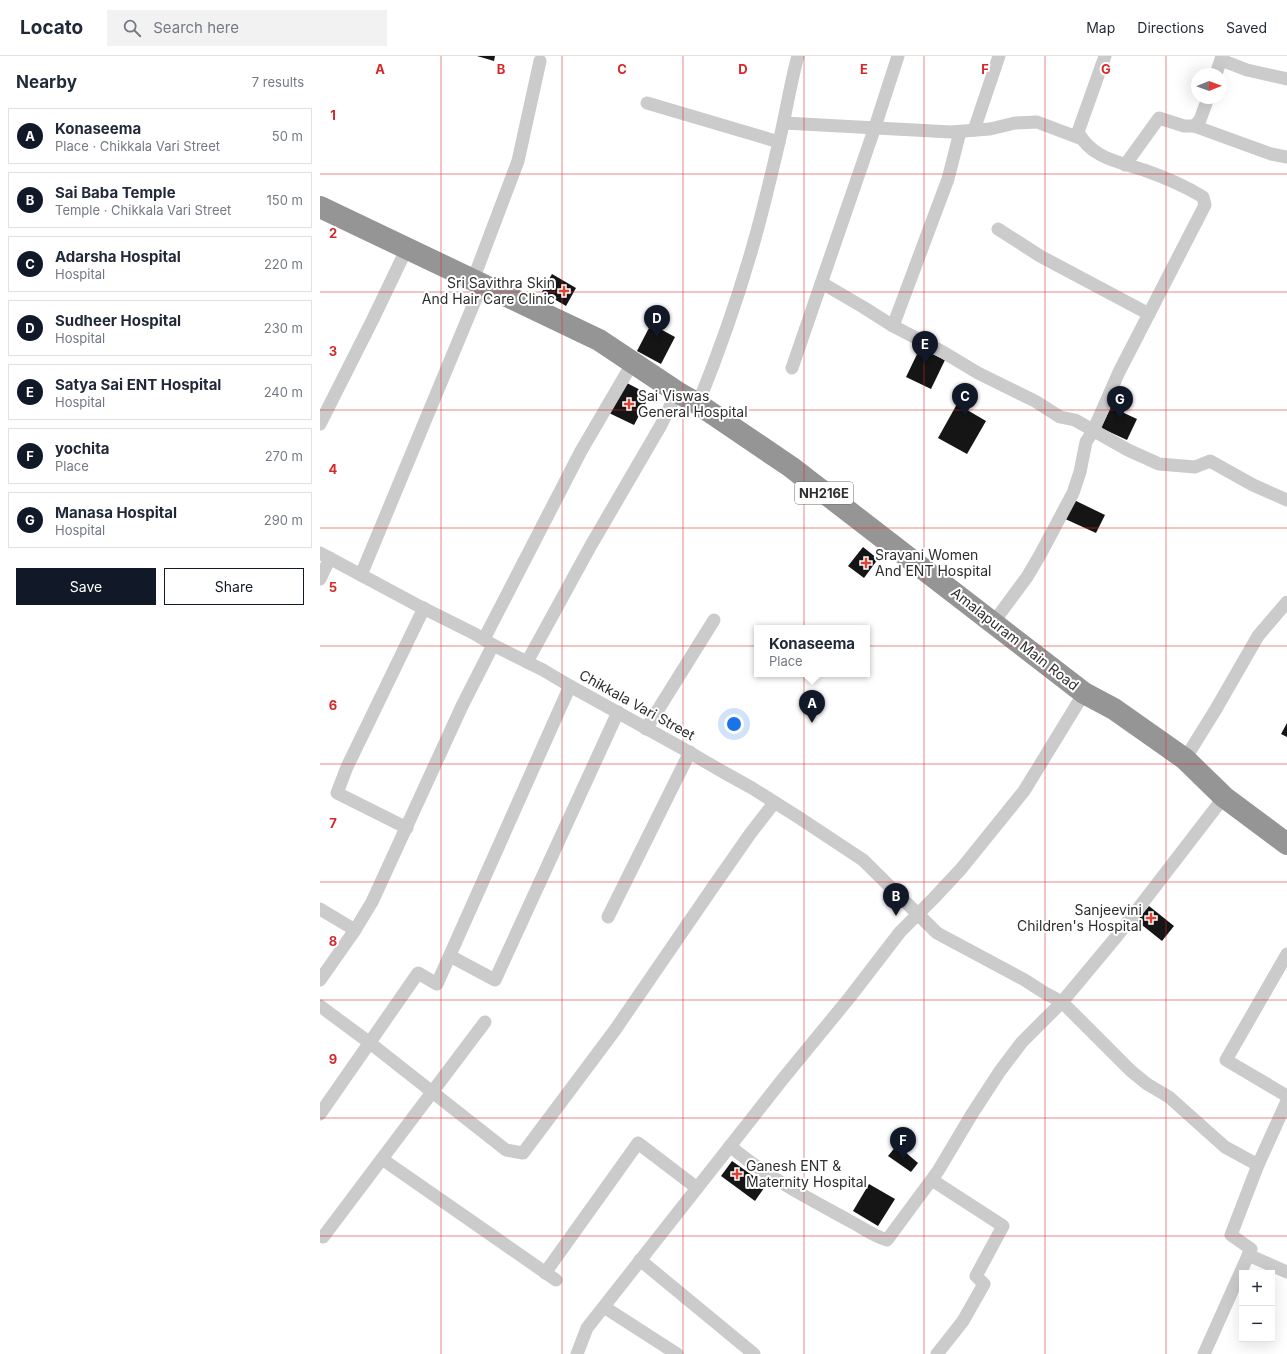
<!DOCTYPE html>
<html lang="en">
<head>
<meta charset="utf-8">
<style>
  :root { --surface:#fff; --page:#f2f2f3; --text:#1f2937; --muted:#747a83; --line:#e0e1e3; --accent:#111827 }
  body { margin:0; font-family:Inter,sans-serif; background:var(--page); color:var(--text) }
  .controls { position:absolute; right:12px; bottom:12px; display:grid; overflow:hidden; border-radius:0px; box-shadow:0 4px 16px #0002 }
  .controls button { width:36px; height:36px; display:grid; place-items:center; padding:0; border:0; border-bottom:1px solid var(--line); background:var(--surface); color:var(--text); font:20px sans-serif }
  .compass { position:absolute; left:871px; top:12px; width:36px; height:36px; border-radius:50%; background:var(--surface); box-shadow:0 4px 16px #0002; rotate:89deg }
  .you { position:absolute; left:414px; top:668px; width:14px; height:14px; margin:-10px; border:3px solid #fff; border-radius:50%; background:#1a73e8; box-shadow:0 0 0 6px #1a73e833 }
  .badge { display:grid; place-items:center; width:26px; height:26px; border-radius:50%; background:var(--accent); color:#fff; font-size:13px; font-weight:700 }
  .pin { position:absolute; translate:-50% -33px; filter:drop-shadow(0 1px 2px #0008) }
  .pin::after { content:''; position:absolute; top:21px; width:14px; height:12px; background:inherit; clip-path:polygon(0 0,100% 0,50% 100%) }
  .popup { position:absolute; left:434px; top:569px; width:116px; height:52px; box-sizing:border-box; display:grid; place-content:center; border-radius:0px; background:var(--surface); filter:drop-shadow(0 1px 3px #0005); font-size:13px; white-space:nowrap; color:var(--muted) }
  .popup b { font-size:15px; color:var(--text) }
  .popup::after { content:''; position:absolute; left:50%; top:100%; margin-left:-8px; border:8px solid transparent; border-top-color:var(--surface) }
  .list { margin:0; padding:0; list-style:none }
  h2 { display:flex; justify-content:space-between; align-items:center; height:52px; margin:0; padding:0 16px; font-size:17px }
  h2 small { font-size:13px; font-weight:400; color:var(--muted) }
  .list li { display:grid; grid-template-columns:26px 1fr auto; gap:12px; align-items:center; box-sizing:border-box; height:56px; margin:0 8px 8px; padding:0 8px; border:1px solid var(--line); border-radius:0px }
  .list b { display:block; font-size:15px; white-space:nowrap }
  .list p { margin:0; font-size:13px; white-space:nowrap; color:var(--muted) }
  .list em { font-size:13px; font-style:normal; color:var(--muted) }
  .actions { display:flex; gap:8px; padding:12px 16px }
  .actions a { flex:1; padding:9px 0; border:1px solid var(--accent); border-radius:0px; text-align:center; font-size:14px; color:var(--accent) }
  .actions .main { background:var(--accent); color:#fff }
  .icon { flex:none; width:22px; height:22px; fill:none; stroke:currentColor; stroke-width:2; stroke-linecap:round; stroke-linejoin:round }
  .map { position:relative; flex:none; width:967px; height:1298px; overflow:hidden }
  header { display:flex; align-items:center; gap:24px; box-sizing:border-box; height:56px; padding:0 20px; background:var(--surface); border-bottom:1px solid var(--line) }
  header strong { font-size:19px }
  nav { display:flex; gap:22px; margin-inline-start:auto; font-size:14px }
  .search { width:280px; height:36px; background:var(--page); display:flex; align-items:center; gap:10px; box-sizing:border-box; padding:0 14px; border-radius:0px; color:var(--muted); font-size:15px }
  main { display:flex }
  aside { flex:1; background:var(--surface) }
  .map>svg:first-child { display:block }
</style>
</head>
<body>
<header>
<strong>Locato</strong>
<div class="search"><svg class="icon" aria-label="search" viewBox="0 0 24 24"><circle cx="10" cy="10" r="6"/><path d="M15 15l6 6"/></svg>Search here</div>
<nav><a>Map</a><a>Directions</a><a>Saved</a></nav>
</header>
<main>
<aside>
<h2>Nearby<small>7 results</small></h2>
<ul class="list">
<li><span class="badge">A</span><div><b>Konaseema</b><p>Place · Chikkala Vari Street</p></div><em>50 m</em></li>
<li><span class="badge">B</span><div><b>Sai Baba Temple</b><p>Temple · Chikkala Vari Street</p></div><em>150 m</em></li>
<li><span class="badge">C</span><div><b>Adarsha Hospital</b><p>Hospital</p></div><em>220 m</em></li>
<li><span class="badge">D</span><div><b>Sudheer Hospital</b><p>Hospital</p></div><em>230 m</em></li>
<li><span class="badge">E</span><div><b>Satya Sai ENT Hospital</b><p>Hospital</p></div><em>240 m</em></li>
<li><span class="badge">F</span><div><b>yochita</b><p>Place</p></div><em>270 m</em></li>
<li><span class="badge">G</span><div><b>Manasa Hospital</b><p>Hospital</p></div><em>290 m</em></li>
</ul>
<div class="actions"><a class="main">Save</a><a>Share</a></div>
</aside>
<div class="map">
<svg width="967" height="1298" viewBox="0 0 967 1298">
  <rect width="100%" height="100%" fill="#fff"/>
  <g fill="#151515">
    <polygon points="157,0 175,0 174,5"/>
    <polygon points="232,218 256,232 246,250 222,236"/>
    <polygon points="331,268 355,281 341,308 317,295"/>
    <polygon points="600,292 625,304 611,333 586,321"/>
    <polygon points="305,326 330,339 314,369 289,357"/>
    <polygon points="637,348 666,365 647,398 618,382"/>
    <polygon points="791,351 817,363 807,384 781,372"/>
    <polygon points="752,443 785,459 776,477 743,462"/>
    <polygon points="543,491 558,503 544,522 528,510"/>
    <polygon points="967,667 967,681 961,678"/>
    <polygon points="829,850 854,870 842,885 817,865"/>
    <polygon points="577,1089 598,1107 591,1116 568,1100"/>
    <polygon points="412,1105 446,1129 435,1145 401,1120"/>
    <polygon points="549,1128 575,1143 558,1170 533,1155"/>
  </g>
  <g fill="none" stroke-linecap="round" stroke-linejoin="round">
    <g stroke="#cbcbcb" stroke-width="13">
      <polyline points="901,4 927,14 967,23"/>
      <polyline points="896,18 902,0"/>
      <polyline points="327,47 459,86"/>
      <polyline points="464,67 631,76 670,73 695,67 717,66 762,83"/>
      <polyline points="874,70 951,98 967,101"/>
      <polyline points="654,74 679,0"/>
      <polyline points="805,109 839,62 864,70 874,70 880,64 888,42"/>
      <polyline points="678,173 720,200 829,258"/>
      <polyline points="153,224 198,105 220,5"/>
      <polyline points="502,227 543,251 573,270 623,296 658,317 715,345 740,361 755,364 808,394 839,408 875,411 890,405 933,429 967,444"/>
      <polyline points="573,270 628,123 640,76"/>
      <polyline points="472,312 555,71 578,0"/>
      <path d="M378,348C401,291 421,234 437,175C445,146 452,116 459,86C466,58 470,28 478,0"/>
      <polyline points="0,368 53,263 87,192"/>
      <polyline points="0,497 97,549 155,578 173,589 223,614 250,630 360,691 405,717 432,732 478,761 543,804 617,877 703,923 725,937 742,946 811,1015 827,1028 849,1041 905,1091 938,1109"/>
      <polyline points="41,519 162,228"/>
      <polyline points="0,523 10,502"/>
      <path d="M673,567L707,521L720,499L753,437L760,416L766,386L773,375L799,316L885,149L883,141C865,130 844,121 824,114C799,106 771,102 758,76L785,0"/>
      <polyline points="164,583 261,395 313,306"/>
      <polyline points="207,606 270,491 341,369 357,336"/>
      <polyline points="326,673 394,564"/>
      <polyline points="865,703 896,653 938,580 967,546"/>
      <polyline points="87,772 17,737 27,711 104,552"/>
      <polyline points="0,853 35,874"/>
      <polyline points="288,861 370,696"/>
      <polyline points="967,898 906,1004 967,1040"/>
      <polyline points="130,900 175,924 298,656"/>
      <polyline points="0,924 35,874 52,846 142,650 173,589"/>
      <polyline points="0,950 50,987 186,1094 203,1097 295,974 391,834 430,778 454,747"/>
      <polyline points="0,1058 98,917 117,928 250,630"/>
      <path d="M410,1090C445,1120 488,1142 528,1164C540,1170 553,1180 567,1184L618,1115L652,1058L680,1015L702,986L742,946L797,880L904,741"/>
      <polyline points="62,1103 236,1224"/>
      <polyline points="612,1124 683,1170 656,1220 664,1228 643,1265 617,1298"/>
      <polyline points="3,1181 165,966"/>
      <polyline points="928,1199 967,1216"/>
      <polyline points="320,1204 434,1298"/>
      <polyline points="225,1217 318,1087 377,1132"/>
      <polyline points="284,1251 357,1298"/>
      <polyline points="257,1298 267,1272 462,1024 530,941 580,876 613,843 641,813 704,735 764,637"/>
      <polyline points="884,1298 931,1193 911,1179 938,1109 967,1045"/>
    </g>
    <polyline stroke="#959595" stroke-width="22" points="0,151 279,284 357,336 378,348 471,411 764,637 794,653 865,703 904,741 967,788"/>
  </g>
  <path fill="none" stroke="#d62828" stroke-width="1" stroke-opacity="0.55" d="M121,0V1298M242,0V1298M363,0V1298M484,0V1298M604,0V1298M725,0V1298M846,0V1298M0,118H967M0,236H967M0,354H967M0,472H967M0,590H967M0,708H967M0,826H967M0,944H967M0,1062H967M0,1180H967"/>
  <g fill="#df4236" stroke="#fff" stroke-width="1.5">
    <path d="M242 229h4v4h4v4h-4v4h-4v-4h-4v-4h4z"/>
    <path d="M307 342h4v4h4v4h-4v4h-4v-4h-4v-4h4z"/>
    <path d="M544 501h4v4h4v4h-4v4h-4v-4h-4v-4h4z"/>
    <path d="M829 856h4v4h4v4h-4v4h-4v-4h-4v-4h4z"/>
    <path d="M415 1112h4v4h4v4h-4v4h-4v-4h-4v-4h4z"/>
  </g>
  <g text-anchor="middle" stroke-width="4" stroke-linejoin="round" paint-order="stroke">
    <rect fill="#fff" stroke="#6d6d6d" stroke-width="1" x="475" y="426" width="58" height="22" rx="3"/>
    <g font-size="13" font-weight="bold" fill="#2e2e2e">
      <text x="504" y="442">NH216E</text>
    </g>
    <g font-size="14" fill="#2e2e2e" stroke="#fff" text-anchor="start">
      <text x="235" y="232" text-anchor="end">Sri Savithra Skin<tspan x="235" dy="16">And Hair Care Clinic</tspan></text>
      <text x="318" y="345">Sai Viswas<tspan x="318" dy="16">General Hospital</tspan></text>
      <text x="555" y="504">Sravani Women<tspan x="555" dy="16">And ENT Hospital</tspan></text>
      <text x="822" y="859" text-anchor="end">Sanjeevini<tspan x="822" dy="16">Children's Hospital</tspan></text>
      <text x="426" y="1115">Ganesh ENT &amp;<tspan x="426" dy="16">Maternity Hospital</tspan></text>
    </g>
    <g font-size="14" fill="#2e2e2e" stroke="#fff">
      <text transform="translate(695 583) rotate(38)" y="5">Amalapuram Main Road</text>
      <text transform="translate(317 649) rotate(29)" y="5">Chikkala Vari Street</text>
    </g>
  </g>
  <g font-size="13" text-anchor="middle" font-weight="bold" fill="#d62828" stroke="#fff" stroke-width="4" stroke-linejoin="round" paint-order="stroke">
    <text x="60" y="18">A</text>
    <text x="181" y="18">B</text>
    <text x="302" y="18">C</text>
    <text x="423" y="18">D</text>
    <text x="544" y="18">E</text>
    <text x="665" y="18">F</text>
    <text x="786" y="18">G</text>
    <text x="13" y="64">1</text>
    <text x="13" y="182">2</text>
    <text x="13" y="300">3</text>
    <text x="13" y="418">4</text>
    <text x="13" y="536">5</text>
    <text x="13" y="654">6</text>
    <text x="13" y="772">7</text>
    <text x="13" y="890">8</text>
    <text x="13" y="1008">9</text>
  </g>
</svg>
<div class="controls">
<button>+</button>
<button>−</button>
</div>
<svg class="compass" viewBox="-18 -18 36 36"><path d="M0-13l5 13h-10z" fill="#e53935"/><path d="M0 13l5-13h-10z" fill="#747a83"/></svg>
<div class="you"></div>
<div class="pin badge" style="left:492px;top:667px">A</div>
<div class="popup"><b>Konaseema</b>Place</div>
<div class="pin badge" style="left:576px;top:860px">B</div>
<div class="pin badge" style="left:645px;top:360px">C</div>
<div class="pin badge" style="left:337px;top:282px">D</div>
<div class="pin badge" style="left:605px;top:308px">E</div>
<div class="pin badge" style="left:583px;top:1104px">F</div>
<div class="pin badge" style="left:800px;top:363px">G</div>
</div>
</main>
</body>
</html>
